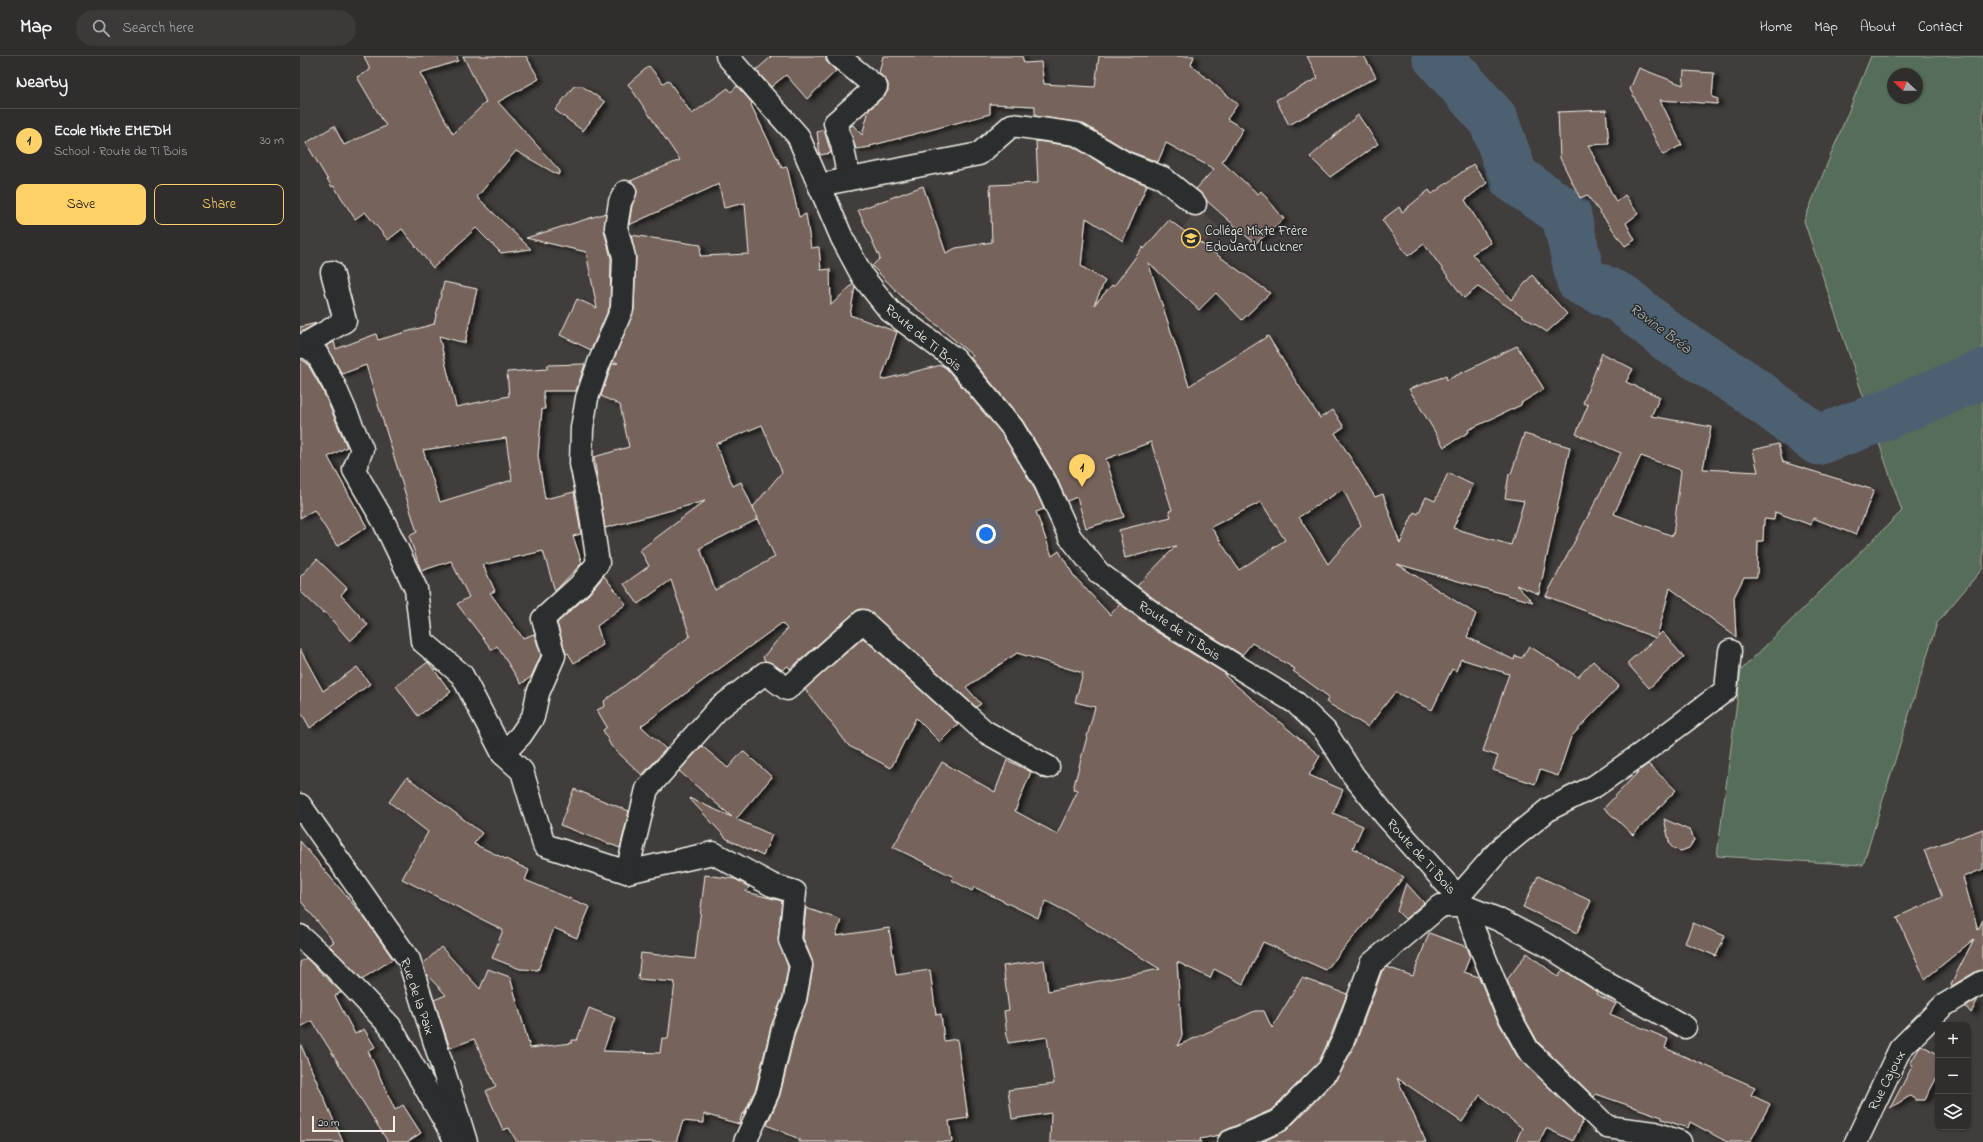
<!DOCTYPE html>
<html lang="en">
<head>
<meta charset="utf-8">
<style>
  :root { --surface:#302e2d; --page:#3c3a39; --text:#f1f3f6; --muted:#a8a8aa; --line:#4b4a49; --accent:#ffd166 }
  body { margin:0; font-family:"Indie Flower",sans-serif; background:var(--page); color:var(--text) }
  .controls { position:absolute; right:12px; bottom:12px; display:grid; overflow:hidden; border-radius:8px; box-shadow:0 1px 3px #0004 }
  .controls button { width:36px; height:36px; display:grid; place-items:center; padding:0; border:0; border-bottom:1px solid var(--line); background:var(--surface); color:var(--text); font:20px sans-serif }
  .compass { position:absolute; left:1587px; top:12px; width:36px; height:36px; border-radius:50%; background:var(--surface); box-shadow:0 1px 3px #0004; rotate:292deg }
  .scale { position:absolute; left:12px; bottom:10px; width:83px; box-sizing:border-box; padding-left:4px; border:2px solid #f4f1e8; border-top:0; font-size:11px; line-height:14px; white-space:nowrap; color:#f4f1e8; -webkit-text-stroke:3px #2a2d2e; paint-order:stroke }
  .you { position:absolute; left:686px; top:478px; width:14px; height:14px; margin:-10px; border:3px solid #fff; border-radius:50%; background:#1a73e8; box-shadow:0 0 0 6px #1a73e833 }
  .badge { display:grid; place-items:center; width:26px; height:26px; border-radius:50%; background:var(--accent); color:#111; font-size:13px; font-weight:700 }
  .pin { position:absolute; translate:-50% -33px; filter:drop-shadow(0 1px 2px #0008) }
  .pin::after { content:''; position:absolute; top:21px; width:14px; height:12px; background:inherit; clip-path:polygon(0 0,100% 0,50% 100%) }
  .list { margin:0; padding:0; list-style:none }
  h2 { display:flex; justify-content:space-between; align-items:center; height:52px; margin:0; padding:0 16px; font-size:17px }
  h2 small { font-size:13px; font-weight:400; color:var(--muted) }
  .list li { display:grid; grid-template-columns:26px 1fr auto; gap:12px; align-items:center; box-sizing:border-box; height:64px; padding:0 16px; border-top:1px solid var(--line) }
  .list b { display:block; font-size:15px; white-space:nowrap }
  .list p { margin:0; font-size:13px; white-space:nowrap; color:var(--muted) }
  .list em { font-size:13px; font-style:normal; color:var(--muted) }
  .actions { display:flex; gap:8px; padding:12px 16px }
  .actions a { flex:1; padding:9px 0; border:1px solid var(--accent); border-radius:8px; text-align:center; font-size:14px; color:var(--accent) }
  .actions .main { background:var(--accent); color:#111 }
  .icon { flex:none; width:22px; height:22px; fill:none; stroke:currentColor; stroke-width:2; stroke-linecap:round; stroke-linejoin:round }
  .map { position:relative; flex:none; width:1683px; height:1086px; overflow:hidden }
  header { display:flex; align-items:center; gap:24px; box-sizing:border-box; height:56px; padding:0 20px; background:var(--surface); border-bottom:1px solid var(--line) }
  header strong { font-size:19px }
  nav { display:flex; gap:22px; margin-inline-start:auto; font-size:14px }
  .search { width:280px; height:36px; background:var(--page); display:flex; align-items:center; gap:10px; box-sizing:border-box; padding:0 14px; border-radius:22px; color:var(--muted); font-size:15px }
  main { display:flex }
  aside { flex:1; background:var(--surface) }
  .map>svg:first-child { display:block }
</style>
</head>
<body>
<header>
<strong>Map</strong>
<div class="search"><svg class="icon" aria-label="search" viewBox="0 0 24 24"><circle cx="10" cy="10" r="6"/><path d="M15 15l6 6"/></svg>Search here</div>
<nav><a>Home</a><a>Map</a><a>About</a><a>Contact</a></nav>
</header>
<main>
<aside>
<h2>Nearby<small></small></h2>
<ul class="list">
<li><span class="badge">1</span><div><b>Ecole Mixte EMEDH</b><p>School · Route de Ti Bois</p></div><em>30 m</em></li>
</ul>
<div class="actions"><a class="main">Save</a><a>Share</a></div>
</aside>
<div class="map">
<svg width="1683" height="1086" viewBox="0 0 1683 1086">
  <defs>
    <filter id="shadow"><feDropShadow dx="4.5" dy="2.5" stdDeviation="2" flood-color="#0009"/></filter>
  </defs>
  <rect width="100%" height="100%" fill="#403d3c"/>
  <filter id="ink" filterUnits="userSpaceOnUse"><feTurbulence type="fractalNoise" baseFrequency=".025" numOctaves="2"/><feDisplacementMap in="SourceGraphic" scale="8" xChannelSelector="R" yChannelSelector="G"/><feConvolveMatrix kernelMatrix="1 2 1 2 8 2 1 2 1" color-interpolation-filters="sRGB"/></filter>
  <g filter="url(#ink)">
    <polygon fill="#504845" points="898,153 919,171 883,212 863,194"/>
    <path fill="#566d5a" stroke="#a5afa1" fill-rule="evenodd" d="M1571,0H1683V512L1637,567L1563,809L1417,800L1441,614L1602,455L1504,165ZM1593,18H1617V42H1593Z"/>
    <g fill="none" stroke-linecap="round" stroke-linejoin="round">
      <polyline stroke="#4e6171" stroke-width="50" points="1137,0 1193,63 1214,122 1266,158 1281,224 1322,243 1368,281 1444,329 1518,384 1578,362 1683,318"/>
    </g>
    <g fill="#74635b" stroke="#f4f1e8" fill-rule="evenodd" filter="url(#shadow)">
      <polygon points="64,0 157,0 158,5 120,17 153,78 186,46 163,0 226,0 239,23 198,46 260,115 258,119 216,95 177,141 231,193 201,197 176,172 133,212 102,173 88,184 65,156 55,163 34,130 32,131 6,87 34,70 44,89 86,70 57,21 70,14"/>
      <polygon points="469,0 526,0 526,5 536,15 507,43 486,19 471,31 456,14 471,1"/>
      <polygon points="583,0 722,0 724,7 741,6 744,28 795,31 799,0 894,0 891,9 938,48 927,63 943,73 922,106 958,138 961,135 984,163 955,188 907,145 903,139 896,133 914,113 866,87 858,106 831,96 782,67 735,60 735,50 690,48 690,58 570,90 571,91 556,93 549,71 553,69 562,79 569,54 584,40 588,35 588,27 579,17"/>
      <polygon points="1007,0 1064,0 1076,21 989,69 976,44 1018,22"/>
      <path d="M349,10L363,27L368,24L392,58L428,32L431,36L437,30L452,47L451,49L482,112L487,111L499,161L506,158L511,192L519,191L521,214L530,213L531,249L553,228L555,231L550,259L597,276L581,324L641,309L646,312L702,378L734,432L744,453L736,456L752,500L759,495L774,520L810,559L820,548L855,575L926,618L925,620L1020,700L1009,719L1043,734L1033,757L1063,770L1053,792L1104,821L1026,914L963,886L943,928L914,913L910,922L877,906L882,980L877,990L955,955H964L972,972L1002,922L1047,938L1032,977L1019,1006L971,1054L924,1075L919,1079L900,1083L901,1086H750L751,1057L712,1063L708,1034L754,1028L747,981L708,987L704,955L709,954L703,910L744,904L748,935L860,913L769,857L746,845L738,862L674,831L672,835L652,824L654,821L593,791L642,706L695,736L707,704L731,716L715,755L757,778L778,734L773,733L795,651L775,646L783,617L717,597L666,631L681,648L676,651L571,556L560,553L555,556L490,613L488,610L482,614L472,607L465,605L463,601L487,573L482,567L341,670L366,693L342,719L311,690L303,674L307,671L297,654L305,650L304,645L390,580L371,524L338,548L324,528L349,510L340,494L405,445L305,472L294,401L329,391L320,349L301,340L312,308L318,307L313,305L334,254L336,201L331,179L401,189L400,200L449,198L445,147L424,152L419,128L329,169L332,150L337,136L335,129L330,125L380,104L328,28ZM462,369L482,416L453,451L475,501L415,534L400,492L458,463L441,426L433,430L416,388Z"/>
      <polygon points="1339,12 1383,29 1384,15 1414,17 1412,41 1418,43 1417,48 1360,44 1382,89 1363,99 1330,33"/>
      <polygon points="274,30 282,30 305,46 283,75 255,54"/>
      <polygon points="1306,54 1309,88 1288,89 1316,146 1325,139 1338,158 1326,167 1335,184 1325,190 1287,139 1280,142 1260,102 1258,56"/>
      <polygon points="1058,59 1078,88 1030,121 1010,101"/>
      <polygon points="524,74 531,97 520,99 517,76"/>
      <path d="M736,85L772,90L819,118L847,129L823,185L786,162L781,210L805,225L794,249L812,229L814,230L843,191L844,193L869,164L970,237L942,264L916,237L899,254L848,206L889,330L968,280L997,327L1020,362L1033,354L1044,371L1035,377L1075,441L1083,438L1100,488L1114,456L1118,458L1126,441L1135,445L1148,417L1173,429L1153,472L1211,489L1224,445L1205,442L1209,418H1211L1224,378L1270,391L1239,538L1216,529L1233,546L1097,508L1176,558L1167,581L1214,604L1215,600L1222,602L1229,590L1278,621L1293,605L1319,630L1271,681L1258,720L1240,714L1235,728L1193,714L1198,700L1183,695L1209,618L1161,603L1156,615L1152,613L1132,654L1095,636L1068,671L1026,646L1029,641L993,615L995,613L952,587L942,599L869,554L837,530L876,490L825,502L819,474L871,461L869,455L872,454L851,386L806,403L824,461L786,472L777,441L767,445L756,420L723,365L670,301L673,300L625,259L607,245V246L572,210L580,202L558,154L623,130L646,197L656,192L692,186L690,129L738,127ZM1043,433L1061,469L1028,508L999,461ZM961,446L985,484L939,514L911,471Z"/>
      <polygon points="1173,108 1187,127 1165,144 1191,187 1172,198 1211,244 1232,219 1267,258 1247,276 1178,231 1164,242 1124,188 1108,200 1082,164 1099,151 1102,156 1129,134 1132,138"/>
      <polygon points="306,157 304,174 311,202 310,250 291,294 260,279 277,243 297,252 286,196 226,182"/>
      <path d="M144,226L177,233L165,287L139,280L156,351L209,340L207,316L247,313V309L285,308L276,335H243L245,353H242L238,400L245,443L274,436L281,478L273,480L282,507L255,535L243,495L183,509L195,535L190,537L223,582L234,578L241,599L231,621L221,628L197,590L192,594L157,548L169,541L151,505L121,515L109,480L117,476L66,309L42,318L26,290L34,286L36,293L76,278L78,284L134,268ZM206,382L212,424L140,446L123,394Z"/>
      <polygon points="17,267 0,277 0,271"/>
      <polygon points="1217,290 1244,333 1221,347 1221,349 1168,374 1169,376 1144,391 1109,333 1146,320 1147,324"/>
      <path d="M1302,297L1333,313L1326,326L1360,341L1351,360L1411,371L1403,413L1458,416L1453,394L1478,388L1483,406L1574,434L1556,479L1513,462L1511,469L1475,456L1474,464L1464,463L1463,485H1458L1457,521H1444L1434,541L1436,581L1370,532L1357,581L1362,576L1384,601L1349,632L1327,607L1356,582L1246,540L1321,397L1276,378L1288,349L1283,347ZM1341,400L1381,414L1373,480L1314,458Z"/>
      <polygon points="0,303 7,307 23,335 47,391 28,401 67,471 37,490 14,454 0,462"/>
      <polygon points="17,503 47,532 41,539 68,569 50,585 25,556 23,557 0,535 0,521"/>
      <polygon points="304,520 326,548 297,570 303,589 274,607 268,597 266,598 257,567 289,538"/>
      <polygon points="563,582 658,668 640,686 616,662 591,712 549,690 505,633"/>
      <polygon points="0,593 23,635 57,611 70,628 10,672 0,654"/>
      <polygon points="128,606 151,636 118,660 96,630"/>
      <polygon points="402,690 428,712 443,695 472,721 436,763 472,779 463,800 427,783 389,742 432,761 379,715"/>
      <polygon points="1348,708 1376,734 1333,779 1304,752 1340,714"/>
      <polygon points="107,721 182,777 174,788 229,814 225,824 290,851 277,882 254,872 238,914 220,913 192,902 203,874 102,823 128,776 89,746"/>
      <polygon points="274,733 329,755 320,792 260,769"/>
      <polygon points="1364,763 1391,775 1394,784 1389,792 1381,795 1373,792 1370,789"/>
      <polygon points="1683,773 1683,813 1663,821 1678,874 1683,864 1683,914 1677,915 1652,930 1651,928 1674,883 1625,923 1597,861 1642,841 1624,794"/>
      <polygon points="0,785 63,860 93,903 62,923 29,889 34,886 0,844"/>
      <polygon points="405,819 435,823 449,831 446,836 482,845 478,883 488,911 483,940 471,970 456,1032 444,1058 442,1058 439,1068 404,1058 404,1067 383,1065 376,1086 217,1086 209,1072 203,1074 186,1035 196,1030 174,983 150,992 134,944 146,939 126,918 123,908 141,891 180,933 188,913 210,921 230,992 272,987 272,984 277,984 289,952 315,962 303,995 360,997 362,982 368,983 375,926 338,923 341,897 395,903"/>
      <polygon points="1238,820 1291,845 1277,877 1223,851"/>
      <polygon points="1106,827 1124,847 1105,863 1097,855"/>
      <polygon points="506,852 541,864 536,880 589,872 596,919 630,914 636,959 641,958 644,985 657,983 668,1062 649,1065 652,1086 499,1086 499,1083 467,1069 480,1039 495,977 507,945 513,911 512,904 503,882"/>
      <polygon points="1393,867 1425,880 1416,900 1385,887"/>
      <polygon points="1129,877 1167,891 1170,899 1164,916 1179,921 1194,958 1217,1000 1283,1065 1273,1085 1246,1072 1239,1086 1216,1086 1222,1072 1180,1039 1162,1066 1097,1022 1126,1086 962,1086 987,1074 1038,1022 1056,986 1082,915 1087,911 1113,920"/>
      <polygon points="1227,897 1258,921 1263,914 1297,936 1296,938 1316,948 1310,958 1368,983 1365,992 1455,1031 1451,1039 1470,1048 1450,1086 1427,1086 1390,1066 1388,1072 1362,1063 1362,1061 1296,1038 1294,1041 1238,986 1216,947 1207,924"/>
      <polygon points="6,902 41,936 35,940 55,978 64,973 75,991 68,995 95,1054 103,1049 121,1077 107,1086 88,1086 12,965 0,971 0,906"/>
      <polygon points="1678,943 1671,957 1666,951"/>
      <polygon points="0,987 43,1086 0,1086"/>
      <polygon points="1621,989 1638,998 1638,1019 1625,1044 1616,1044 1610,1040 1590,1052 1613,1009 1610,1008"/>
    </g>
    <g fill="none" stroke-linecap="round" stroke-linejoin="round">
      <defs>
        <g id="minor">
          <polyline points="427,0 498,80 542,182 563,221 590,255 655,303 712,371 745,426 770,481 799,517 862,564 996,647 1025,675 1053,719 1085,759 1158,841 1164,850 1205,952 1228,994 1307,1071 1355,1077 1380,1086"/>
          <polyline points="538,0 576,31 535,67 542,88 549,123"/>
          <polyline points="519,129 679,98 712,69 776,78 825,107 863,122 895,148"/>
          <polyline points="4,289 17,298 34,329 62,393 54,414 84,466 116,533 122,585 162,619 203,698 222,715 244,789 327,816 413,797 472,829 495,836 490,884 501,909 495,943 483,973 468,1036 445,1086"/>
          <polyline points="0,291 45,265 32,216"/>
          <polyline points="203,698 221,679 233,661 238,637 254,600 243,563 280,529 298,507 288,440 281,408 282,372 287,342 299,307 322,253 324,201 316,171 320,146 325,136"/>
          <polyline points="0,749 109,904 166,1086"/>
          <polyline points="327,816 347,733 418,653 465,617 487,633 563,565 684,675 748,711"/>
          <polyline points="1158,841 1201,792 1249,753 1295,730 1341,698 1426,634 1430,595"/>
          <polyline points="0,880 32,909 90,970 156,1085"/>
          <polyline points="929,1086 978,1065 1029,1013 1044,982 1071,908 1140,850 1164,850 1197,863 1245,888 1306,927 1385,971"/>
          <polyline points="1556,1086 1600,993 1643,950 1683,926"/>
        </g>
      </defs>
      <use href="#minor" stroke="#f4f1e8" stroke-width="25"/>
      <use href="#minor" stroke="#2a2d2e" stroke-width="22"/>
    </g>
  </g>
  <defs>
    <symbol id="school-ring" viewBox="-11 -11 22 22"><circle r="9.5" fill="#2a2d2e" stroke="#ffd166" stroke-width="1.5"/><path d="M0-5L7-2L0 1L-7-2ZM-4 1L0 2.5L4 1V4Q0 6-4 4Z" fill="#ffd166"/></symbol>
  </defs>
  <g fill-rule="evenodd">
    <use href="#school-ring" x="880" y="171" width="22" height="22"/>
  </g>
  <g text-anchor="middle" stroke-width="3" stroke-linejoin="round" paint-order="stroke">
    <g font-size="14" fill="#f4f1e8" stroke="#2a2d2e" text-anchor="start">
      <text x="905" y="179">Collége Mixte Frère<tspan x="905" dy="16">Edouard Luckner</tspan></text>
    </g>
    <g font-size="14" fill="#f4f1e8" stroke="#2a2d2e">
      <text transform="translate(624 281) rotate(40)" y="5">Route de Ti Bois</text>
      <text transform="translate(880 574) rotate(34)" y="5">Route de Ti Bois</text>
      <text transform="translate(1122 800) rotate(48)" y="5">Route de Ti Bois</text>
      <text transform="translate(118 940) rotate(71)" y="5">Rue de la Paix</text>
      <text transform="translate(1586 1024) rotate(-63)" y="5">Rue Cajoux</text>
    </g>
    <g font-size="15" font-style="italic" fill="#b2b7b8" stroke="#2a2d2e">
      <text transform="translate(1361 272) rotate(37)" y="5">Ravine Bréa</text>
    </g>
  </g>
</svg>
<div class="controls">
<button>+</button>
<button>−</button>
<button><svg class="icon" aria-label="layers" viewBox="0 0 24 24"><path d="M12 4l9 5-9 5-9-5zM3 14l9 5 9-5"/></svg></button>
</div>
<svg class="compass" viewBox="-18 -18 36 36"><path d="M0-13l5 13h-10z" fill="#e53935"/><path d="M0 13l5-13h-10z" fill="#a8a8aa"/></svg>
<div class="scale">20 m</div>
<div class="you"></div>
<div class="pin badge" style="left:782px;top:431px">1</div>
</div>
</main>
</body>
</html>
